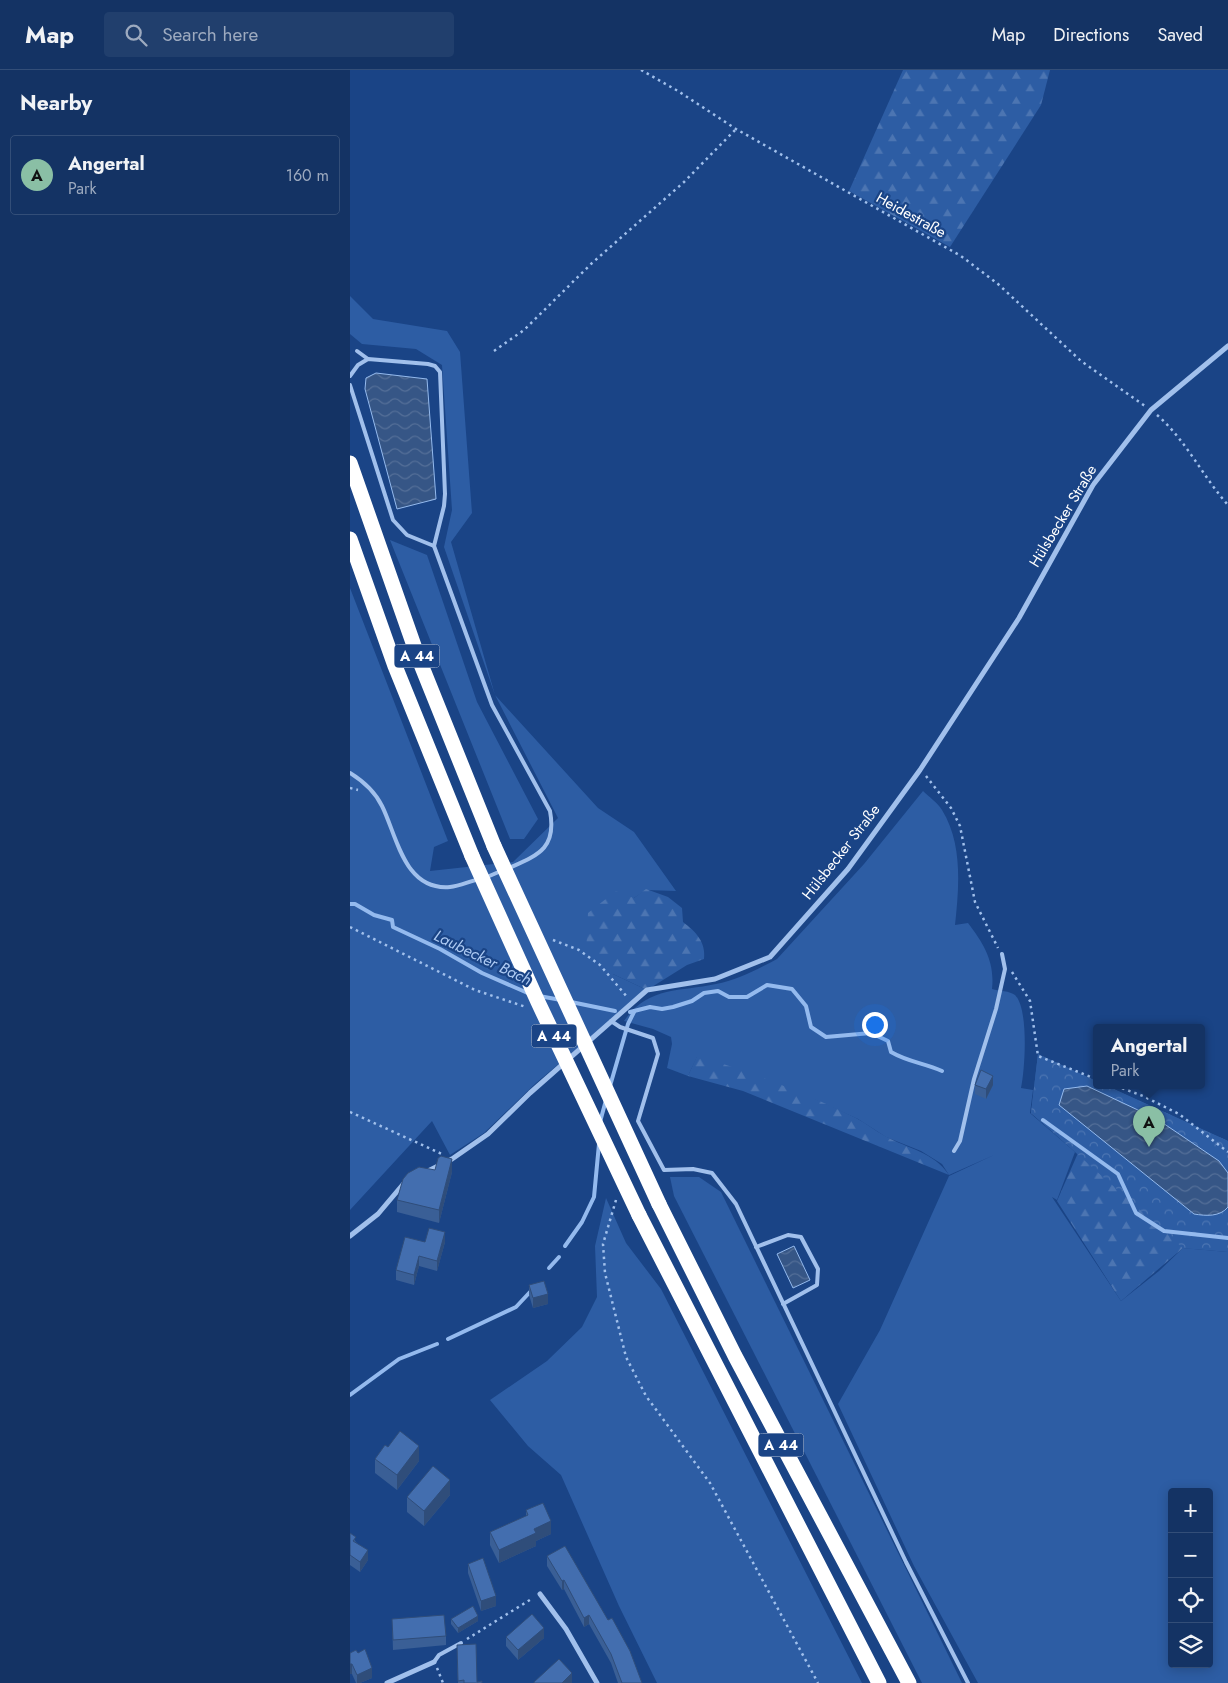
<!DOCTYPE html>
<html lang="en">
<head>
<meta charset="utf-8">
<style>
  :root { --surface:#143364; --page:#213f6d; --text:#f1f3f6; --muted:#9daabf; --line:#334e78; --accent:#8abfa5 }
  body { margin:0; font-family:Jost,sans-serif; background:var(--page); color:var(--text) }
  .controls { position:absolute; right:15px; bottom:15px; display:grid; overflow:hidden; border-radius:5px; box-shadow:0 2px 12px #0003 }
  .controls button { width:45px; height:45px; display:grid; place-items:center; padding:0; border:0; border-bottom:1px solid var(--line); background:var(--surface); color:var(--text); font:25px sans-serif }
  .you { position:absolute; left:524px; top:954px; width:18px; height:18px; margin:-12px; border:4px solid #fff; border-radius:50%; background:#1a73e8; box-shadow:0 0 0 8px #1a73e833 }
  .badge { display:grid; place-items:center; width:32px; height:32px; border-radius:50%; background:var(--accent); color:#111; font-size:16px; font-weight:700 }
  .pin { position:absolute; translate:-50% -41px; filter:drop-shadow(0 1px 2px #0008) }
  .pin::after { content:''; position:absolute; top:26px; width:18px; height:15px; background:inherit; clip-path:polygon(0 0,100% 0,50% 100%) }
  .popup { position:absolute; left:743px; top:954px; width:112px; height:65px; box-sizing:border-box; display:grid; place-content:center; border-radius:5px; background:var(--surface); filter:drop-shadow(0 1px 4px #0005); font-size:16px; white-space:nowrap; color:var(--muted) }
  .popup b { font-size:19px; color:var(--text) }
  .popup::after { content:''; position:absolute; left:50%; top:100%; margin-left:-10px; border:10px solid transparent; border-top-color:var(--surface) }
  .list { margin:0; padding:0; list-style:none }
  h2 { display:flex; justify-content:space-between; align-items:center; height:65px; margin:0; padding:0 20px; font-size:21px }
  h2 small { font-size:16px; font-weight:400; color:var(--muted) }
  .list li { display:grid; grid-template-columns:32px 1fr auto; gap:15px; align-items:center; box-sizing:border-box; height:80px; margin:0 10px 10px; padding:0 10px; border:1px solid var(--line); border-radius:5px }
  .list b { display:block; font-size:19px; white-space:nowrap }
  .list p { margin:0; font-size:16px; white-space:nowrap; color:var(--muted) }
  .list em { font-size:16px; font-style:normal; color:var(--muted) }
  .icon { flex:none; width:28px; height:28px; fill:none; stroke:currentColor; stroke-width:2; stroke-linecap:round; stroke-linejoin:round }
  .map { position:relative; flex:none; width:878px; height:1613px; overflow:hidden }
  header { display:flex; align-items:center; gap:30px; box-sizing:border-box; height:70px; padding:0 25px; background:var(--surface); border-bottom:1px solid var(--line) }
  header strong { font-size:24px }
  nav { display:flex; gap:28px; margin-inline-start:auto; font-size:18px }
  .search { width:350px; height:45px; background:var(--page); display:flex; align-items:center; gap:12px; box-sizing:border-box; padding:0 18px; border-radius:5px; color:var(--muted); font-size:19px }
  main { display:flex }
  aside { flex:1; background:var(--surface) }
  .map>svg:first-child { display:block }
</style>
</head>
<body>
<header>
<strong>Map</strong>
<div class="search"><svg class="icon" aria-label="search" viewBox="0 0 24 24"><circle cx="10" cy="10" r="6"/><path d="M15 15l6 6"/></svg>Search here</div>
<nav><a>Map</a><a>Directions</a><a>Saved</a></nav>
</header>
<main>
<aside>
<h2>Nearby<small></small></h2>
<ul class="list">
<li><span class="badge">A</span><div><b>Angertal</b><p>Park</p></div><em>160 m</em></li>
</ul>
</aside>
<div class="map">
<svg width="878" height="1613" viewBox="0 0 878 1613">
  <defs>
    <pattern id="forest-firs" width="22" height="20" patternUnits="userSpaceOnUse" patternTransform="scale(1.25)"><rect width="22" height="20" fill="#2d5da4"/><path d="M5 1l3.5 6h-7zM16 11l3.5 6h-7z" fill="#4c75b2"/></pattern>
    <pattern id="park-crowns" width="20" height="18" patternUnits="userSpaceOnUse" patternTransform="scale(1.25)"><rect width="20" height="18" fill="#2d5da4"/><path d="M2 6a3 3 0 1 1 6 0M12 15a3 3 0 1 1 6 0" fill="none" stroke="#4c75b2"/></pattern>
    <pattern id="water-waves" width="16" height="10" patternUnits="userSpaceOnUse" patternTransform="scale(1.25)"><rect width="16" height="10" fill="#365686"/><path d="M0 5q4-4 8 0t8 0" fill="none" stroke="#546f98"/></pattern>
  </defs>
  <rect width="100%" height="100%" fill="#1a4486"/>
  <g fill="#2d5da4" fill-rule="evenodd">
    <polygon points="0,226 23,249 97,261 110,282 122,443 101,472 145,625 248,738 284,762 326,821 296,820 284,828 263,904 297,920 186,1013 134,1063 100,1085 82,1051 0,1140 0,518 98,771 84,777 80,801 163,792 208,748 145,625 94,477 102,440 92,295 66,279 12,274 0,264"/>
    <polygon points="40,470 77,485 127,632 188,749 174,769 160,769"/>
    <path d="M573,721C579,727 588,733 592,740C613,774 609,818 605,855L618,853C634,874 645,892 642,919C649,921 660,921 665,925C679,939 675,999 671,1018L683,1020L680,1043L725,1082L707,1130L702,1127L771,1231L809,1201L833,1178L878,1182V1613H628L564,1496L488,1334L530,1260L599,1106L644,1085L599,1105L592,1094L571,1081L536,1067L508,1049L459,1027L347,987L338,1006L317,998L322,974L321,967L303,959L274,951C298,916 329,922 366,914C387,910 408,899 427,889L514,794ZM822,1422H859V1594H822Z"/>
    <polygon points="320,1107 349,1107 371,1122 612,1613 572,1613 324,1126"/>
    <polygon points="256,1128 276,1173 311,1219 512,1613 307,1613 269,1536 211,1405 178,1376 140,1330 197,1291 232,1257 247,1227 245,1176"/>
  </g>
  <g fill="url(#forest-firs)">
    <polygon points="553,0 700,0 691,35 600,177 499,121"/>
    <path d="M296,819L318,827L332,838L333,852C346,862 356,872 354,889L337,895L297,920L263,904L236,884L238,843L266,821L284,828Z"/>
    <polygon points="688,984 746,1011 746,1016 757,1016 878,1071 878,1181 833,1178 771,1231 707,1131 728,1083 681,1043"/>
    <path d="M347,986C402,1002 455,1023 506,1048C516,1053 525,1061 535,1066C558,1079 584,1082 599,1105L393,1021L338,1006Z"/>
  </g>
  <polygon fill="url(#park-crowns)" points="688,984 746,1011 746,1016 757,1016 878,1071 878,1182 833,1178 681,1043"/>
  <g fill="url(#water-waves)" stroke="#94baee">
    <polygon points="26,303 77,309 86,429 47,439 15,319 16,308"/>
    <path d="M737,1016L807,1049L869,1091L878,1103V1137C870,1147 856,1146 844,1144L709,1035L714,1019Z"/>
    <polygon points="444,1176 460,1210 443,1218 427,1184"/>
  </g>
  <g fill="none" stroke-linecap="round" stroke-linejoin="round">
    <g stroke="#94baee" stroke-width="4">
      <polyline points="0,834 5,834 24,845 42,850 43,857 90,879 132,903 180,924"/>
      <polyline points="189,926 211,930"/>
      <polyline points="221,932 265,941"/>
      <path d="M280,942L300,937L312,939L323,937L342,931L354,923L368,921L379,927H397L417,915L442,919L456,936L461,957L476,967L521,963L538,971L541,982C558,992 574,993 592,1001"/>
      <polyline points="260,1016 278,954 284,942"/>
      <polyline points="693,1050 768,1104 786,1143 814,1161 878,1168"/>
      <polyline points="250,1052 256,1030"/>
      <polyline points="215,1176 232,1152 244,1127 249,1074"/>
      <polyline points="199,1198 209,1187"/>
      <polyline points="98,1269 166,1237 180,1222"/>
      <polyline points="0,1325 49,1289 87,1274"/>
    </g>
    <g stroke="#a1c0ec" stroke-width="2.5" stroke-dasharray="2.5 4" stroke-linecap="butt">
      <polyline points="291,0 328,21 386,59 611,186 648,214 731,291 795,336"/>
      <polyline points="144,281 174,260 241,194 334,112 386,59"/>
      <path d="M807,345C836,370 853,407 878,435"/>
      <polyline points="576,706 601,738 610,756 625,832 648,878"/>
      <polyline points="0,718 8,720"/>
      <polyline points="0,857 125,920 176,937"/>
      <polyline points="203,870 229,880 250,895 278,928"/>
      <polyline points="662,902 680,931 688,986 746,1009"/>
      <polyline points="766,1016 793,1026 829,1044 878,1082"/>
      <polyline points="0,1042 92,1084"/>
      <polyline points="266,1130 253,1174 255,1203 276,1287 296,1326 360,1413 468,1613"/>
      <polyline points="117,1569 183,1528"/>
      <polyline points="87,1598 93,1613"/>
    </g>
    <g stroke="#a1c0ec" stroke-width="4">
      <polyline points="7,281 18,289"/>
      <polyline points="0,306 8,295 18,289 78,294 85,296 90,302 95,424 94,436 84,476 57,465 43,450 0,315"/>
      <path d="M84,476L142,635L200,741C207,779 188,785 157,799"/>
      <path d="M0,703C13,711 25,722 32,736C47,766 54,821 100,817C110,816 120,811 130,809"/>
      <polyline points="137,807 151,801"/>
      <polyline points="261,951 270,957 303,968 308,984 288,1051 314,1100 343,1099 362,1103 386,1134 556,1492 618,1613"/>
      <polyline points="604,1081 610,1071 624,1009 646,939 655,899 652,884"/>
      <polyline points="406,1177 438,1165 451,1167 468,1199 467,1215 433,1234"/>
      <polyline points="84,1592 89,1585 111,1573"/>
    </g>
    <g stroke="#a1c0ec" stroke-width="5">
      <polyline points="76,1102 102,1089 138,1064 180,1023 297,920 365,909 420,887 498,799 570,700 669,548 743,415 801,340 878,276"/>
      <polyline points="0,1166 28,1144 55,1112"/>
      <polyline points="190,1524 216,1559 247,1613"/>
      <polyline points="37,1613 84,1592"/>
    </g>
    <g stroke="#fff" stroke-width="15">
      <polyline points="0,393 68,587 144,776"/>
      <polyline points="0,469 45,596 122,786"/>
      <polyline points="309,1134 385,1286 559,1613"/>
      <polyline points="289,1145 529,1613"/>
    </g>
    <g stroke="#fff" stroke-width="15">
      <polyline points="144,776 309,1134"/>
      <polyline points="122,786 188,932 289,1145"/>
    </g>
  </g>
  <g fill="#3a5f96">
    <polygon points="625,1015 643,1015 636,1029 625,1024"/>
    <polygon points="85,1100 102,1102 89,1153 47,1142 47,1130"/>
    <polygon points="75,1172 95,1172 87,1201 69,1196 64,1215 46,1210 46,1200"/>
    <polygon points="179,1215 198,1234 183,1238 179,1225"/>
    <polygon points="38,1377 69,1391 47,1420 25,1403 25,1389"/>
    <polygon points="100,1425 74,1456 57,1442 57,1427"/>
    <polygon points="176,1440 201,1464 186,1471 186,1476 149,1493 140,1475 140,1462 176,1446"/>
    <polygon points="0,1463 18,1490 10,1502 0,1495"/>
    <polygon points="197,1486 292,1613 268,1613 261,1593 239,1554 234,1557 214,1519 212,1520 197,1496"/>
    <polygon points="118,1494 146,1536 131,1541 118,1503"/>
    <polygon points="42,1549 96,1566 96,1575 43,1580"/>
    <polygon points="101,1549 128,1551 108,1563 101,1554"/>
    <polygon points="156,1567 194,1568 168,1590 156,1576"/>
    <polygon points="0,1583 22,1608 10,1613 6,1613 2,1604"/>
    <polygon points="107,1584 127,1612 132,1613 108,1613"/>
  </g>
  <g fill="#2f4d7a">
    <polygon points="643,1006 643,1015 636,1029 636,1019"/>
    <polygon points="102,1089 102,1102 89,1153 89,1140"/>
    <polygon points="95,1162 95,1172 87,1201 87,1191"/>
    <polygon points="69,1186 69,1196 64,1215 64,1205"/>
    <polygon points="198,1224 198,1234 183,1238 183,1228"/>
    <polygon points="69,1376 69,1391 47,1420 47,1405"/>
    <polygon points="100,1410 100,1425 74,1456 74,1441"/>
    <polygon points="201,1451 201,1464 186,1471 186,1476 149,1493 149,1480 184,1459"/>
    <polygon points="18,1480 18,1490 10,1502 10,1492"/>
    <polygon points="214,1510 214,1519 212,1520 212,1511"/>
    <polygon points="146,1526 146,1536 131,1541 131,1531"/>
    <polygon points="239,1545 239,1554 234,1557 234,1548"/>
    <polygon points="128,1546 128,1551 108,1563 108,1558"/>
    <polygon points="194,1558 194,1568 168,1590 168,1580"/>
    <rect x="0" y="1594" width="2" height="10"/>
    <polygon points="22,1598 22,1608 10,1613 7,1613 7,1605"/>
    <polygon points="222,1603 222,1613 212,1613"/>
  </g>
  <g fill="#436eaf" stroke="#2f4d7a">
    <polygon points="631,1000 643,1006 636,1019 625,1015"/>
    <polygon points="91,1086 102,1089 89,1140 47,1130 53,1109 58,1103 69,1097 85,1100 88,1088"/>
    <polygon points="79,1158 95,1162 87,1191 69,1186 64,1205 46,1200 55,1167 75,1172"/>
    <polygon points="194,1211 198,1224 183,1228 179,1215"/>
    <polygon points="50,1361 69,1376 47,1405 25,1389 35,1375 38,1377"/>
    <polygon points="83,1396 100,1410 74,1441 57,1427"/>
    <polygon points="193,1433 201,1451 184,1459 186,1463 149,1480 140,1462 178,1445 176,1440"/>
    <polygon points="0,1463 6,1467 3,1471 18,1480 10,1492 0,1485"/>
    <polygon points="215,1476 258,1550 262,1548 280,1581 292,1613 272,1613 261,1584 239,1545 234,1548 214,1510 212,1511 197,1486"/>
    <polygon points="133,1488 146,1526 131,1531 118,1494"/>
    <polygon points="123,1536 128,1546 108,1558 101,1549"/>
    <polygon points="182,1544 194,1558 168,1580 156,1567"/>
    <polygon points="94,1545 96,1566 43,1570 42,1549"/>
    <polygon points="126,1574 127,1612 132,1611 132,1613 114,1613 114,1610 108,1611 107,1575"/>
    <polygon points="15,1579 22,1598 7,1605 2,1594 0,1594 0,1583 6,1580 8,1583"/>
    <polygon points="209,1589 222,1603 212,1613 184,1613 184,1612"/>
  </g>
  <g text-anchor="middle" stroke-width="4.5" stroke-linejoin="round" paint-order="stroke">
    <g fill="#1a4486" stroke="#bac7db" stroke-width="1">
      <rect x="44.5" y="574.5" width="45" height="23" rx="4"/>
      <rect x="181.5" y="954.5" width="45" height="23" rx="4"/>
      <rect x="408.5" y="1363.5" width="45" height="23" rx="4"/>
    </g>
    <g font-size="14" font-weight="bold" fill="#fff">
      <text x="67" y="591">A 44</text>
      <text x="204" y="971">A 44</text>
      <text x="431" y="1380">A 44</text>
    </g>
    <g font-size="15" fill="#fff" stroke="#1a4486">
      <text transform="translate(561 145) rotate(29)" y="5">Heidestraße</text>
      <text transform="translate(713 446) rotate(-59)" y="5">Hülsbecker Straße</text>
      <text transform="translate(491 782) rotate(-52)" y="5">Hülsbecker Straße</text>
    </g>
    <g font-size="16" font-style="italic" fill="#adcaf3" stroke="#1a4486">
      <text transform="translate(133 887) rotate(26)" y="6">Laubecker Bach</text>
    </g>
  </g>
</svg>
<div class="controls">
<button>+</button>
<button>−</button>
<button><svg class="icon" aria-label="locate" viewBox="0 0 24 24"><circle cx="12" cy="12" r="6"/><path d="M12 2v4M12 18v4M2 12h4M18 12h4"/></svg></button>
<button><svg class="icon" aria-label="layers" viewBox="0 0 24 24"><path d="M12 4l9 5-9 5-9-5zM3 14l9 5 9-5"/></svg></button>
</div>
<div class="you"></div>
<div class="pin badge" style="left:799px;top:1077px">A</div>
<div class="popup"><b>Angertal</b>Park</div>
</div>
</main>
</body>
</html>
